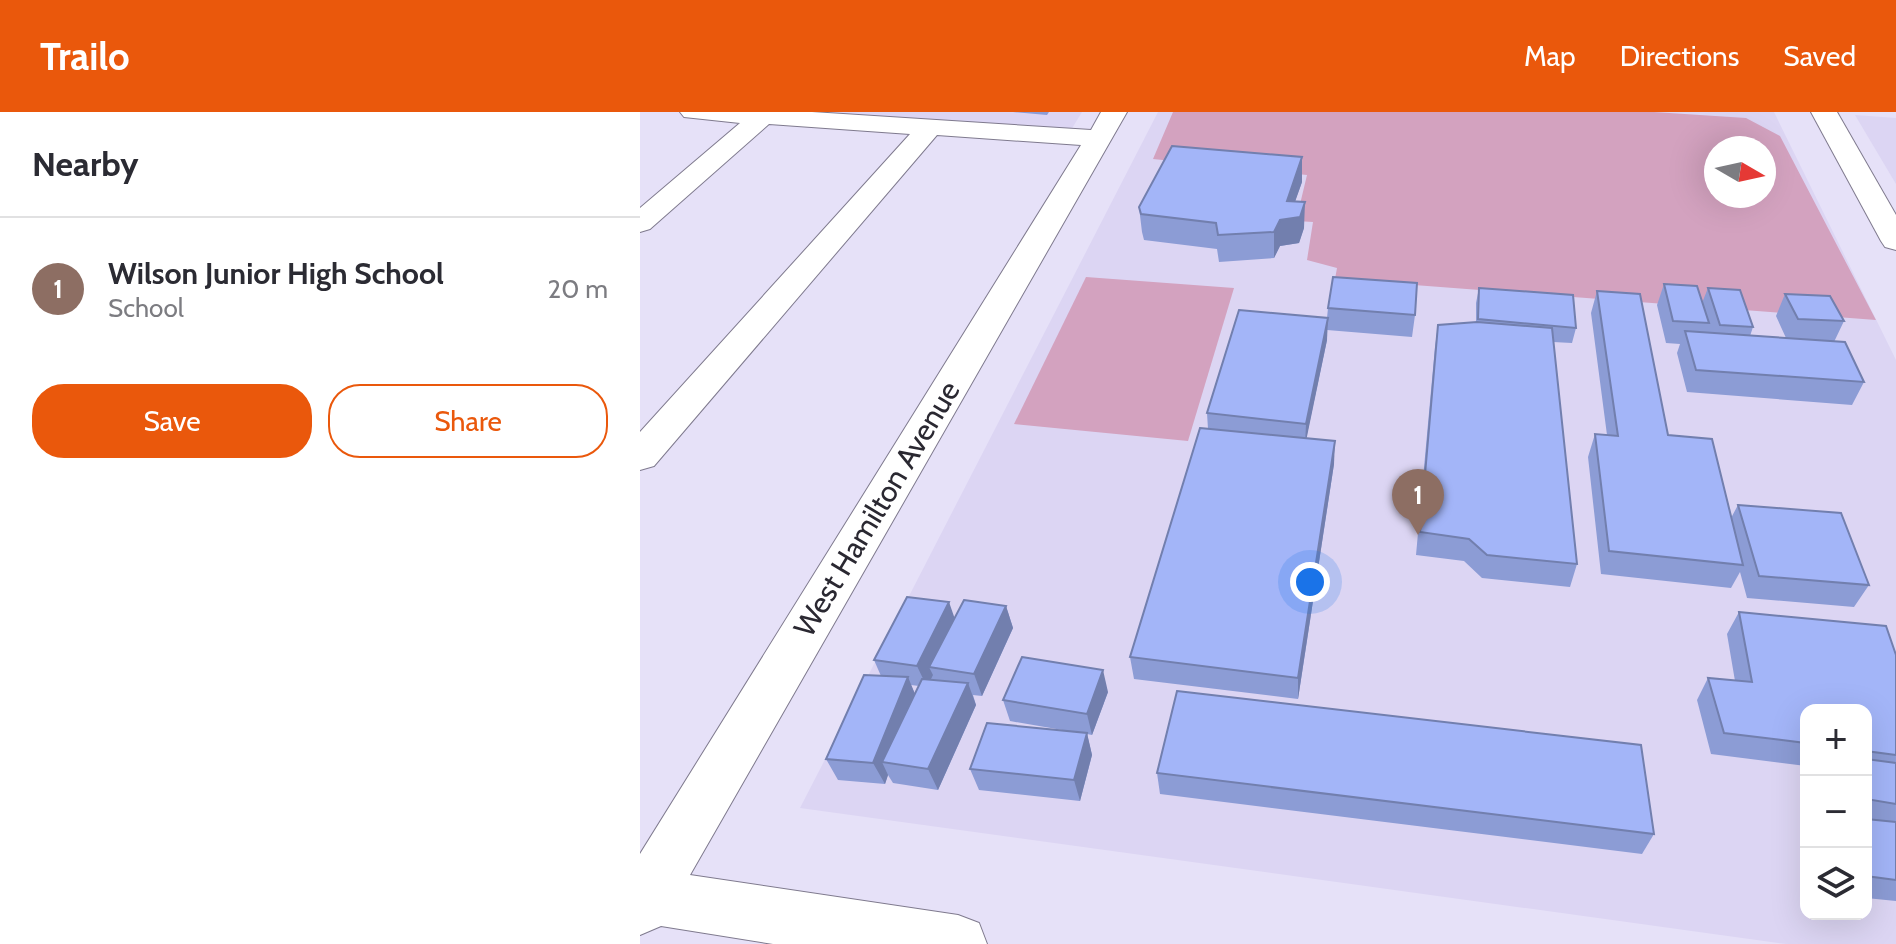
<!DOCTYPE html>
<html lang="en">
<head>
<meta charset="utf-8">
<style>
  :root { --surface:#fff; --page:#f7f7f7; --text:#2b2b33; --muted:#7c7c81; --line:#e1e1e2; --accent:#ea580c }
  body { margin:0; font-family:Cabin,sans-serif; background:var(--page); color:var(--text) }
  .controls { position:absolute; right:24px; bottom:24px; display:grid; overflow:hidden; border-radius:16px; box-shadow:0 8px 32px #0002 }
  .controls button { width:72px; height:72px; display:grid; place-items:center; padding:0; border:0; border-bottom:2px solid var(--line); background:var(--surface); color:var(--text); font:40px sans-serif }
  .compass { position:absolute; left:1064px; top:24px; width:72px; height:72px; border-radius:50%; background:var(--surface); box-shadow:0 8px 32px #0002; rotate:99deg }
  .you { position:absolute; left:670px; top:470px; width:28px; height:28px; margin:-20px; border:6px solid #fff; border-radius:50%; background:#1a73e8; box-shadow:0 0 0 12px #1a73e833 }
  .badge { display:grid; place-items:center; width:52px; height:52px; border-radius:50%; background:var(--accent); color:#fff; font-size:26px; font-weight:700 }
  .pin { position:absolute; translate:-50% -66px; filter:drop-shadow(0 2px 4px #0008) }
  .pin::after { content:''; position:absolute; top:42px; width:28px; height:24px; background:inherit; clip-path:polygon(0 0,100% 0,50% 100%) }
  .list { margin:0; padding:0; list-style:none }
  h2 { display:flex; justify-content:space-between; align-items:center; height:104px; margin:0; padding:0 32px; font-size:34px }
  h2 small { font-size:26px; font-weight:400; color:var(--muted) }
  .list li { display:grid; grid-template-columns:52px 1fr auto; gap:24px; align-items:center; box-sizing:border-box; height:144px; padding:0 32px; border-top:2px solid var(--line) }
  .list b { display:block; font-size:30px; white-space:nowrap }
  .list p { margin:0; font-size:26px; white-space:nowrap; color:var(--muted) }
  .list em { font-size:26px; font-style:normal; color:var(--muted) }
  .actions { display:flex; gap:16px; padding:24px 32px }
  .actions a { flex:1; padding:18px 0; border:2px solid var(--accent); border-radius:32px; text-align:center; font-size:28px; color:var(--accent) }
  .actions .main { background:var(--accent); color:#fff }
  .icon { flex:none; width:44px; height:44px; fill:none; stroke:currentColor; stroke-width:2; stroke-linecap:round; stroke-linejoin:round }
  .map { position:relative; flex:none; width:1256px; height:832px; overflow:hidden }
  header { display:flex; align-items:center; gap:48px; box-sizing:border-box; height:112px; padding:0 40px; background:var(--accent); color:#fff }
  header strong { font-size:38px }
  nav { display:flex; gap:44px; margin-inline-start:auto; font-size:28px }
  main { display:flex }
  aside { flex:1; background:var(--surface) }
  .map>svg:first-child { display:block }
</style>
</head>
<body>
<header>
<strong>Trailo</strong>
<nav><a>Map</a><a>Directions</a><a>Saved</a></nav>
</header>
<main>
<aside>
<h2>Nearby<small></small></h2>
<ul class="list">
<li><span class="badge" style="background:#8d6e63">1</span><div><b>Wilson Junior High School</b><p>School</p></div><em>20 m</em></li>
</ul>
<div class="actions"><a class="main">Save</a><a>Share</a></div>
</aside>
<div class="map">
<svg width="1256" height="832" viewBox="0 0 1256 832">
  <rect width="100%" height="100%" fill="#e6e1f8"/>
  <g fill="#dcd5f3" fill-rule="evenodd">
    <polygon points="162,0 442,0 431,18"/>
    <path d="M518,0H1134L1256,248V832H1146L160,696ZM1076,36H1124V84H1076ZM1166,598H1226V802H1166Z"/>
    <polygon points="1215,3 1256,6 1256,72"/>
  </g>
  <g fill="#d3a2bf" fill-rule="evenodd">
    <path d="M533,0H1014L1106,6L1140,24L1236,208L695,167L697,156L667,148L673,110L656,109L667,63L513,47ZM1076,36H1124V84H1076Z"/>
    <polygon points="446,165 594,176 548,329 374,312"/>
  </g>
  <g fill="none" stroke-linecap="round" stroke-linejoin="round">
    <defs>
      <g id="minor">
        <polygon points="40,0 172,0 451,18 461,0 487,0 50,763 318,803 339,811 347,832 133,832 21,814 0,823 0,742 441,33 297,23 14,354 0,358 0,320 270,22 129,12 10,117 0,120 0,96 100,11 44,5"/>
        <polygon points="1171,0 1197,0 1256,103 1256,138 1245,135 1241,129"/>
      </g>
    </defs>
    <use href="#minor" stroke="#7f7a8e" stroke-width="2"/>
    <use href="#minor" fill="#fff" fill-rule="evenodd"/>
  </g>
  <g fill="#8c9cd5" fill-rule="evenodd">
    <polygon points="373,0 409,0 407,3"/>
    <polygon points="662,70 655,89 664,116 659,131 640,134 634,146 579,150 577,137 504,128 502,120 499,95"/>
    <polygon points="1024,172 1062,191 1068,176 1113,215 1110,224 1146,226 1136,204 1145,182 1204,209 1194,230 1224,270 1212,293 1047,280 1037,241 1040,232 1026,231 1017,193"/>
    <polygon points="839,176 936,216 932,231 913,230 937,452 930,475 842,466 824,449 776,443 795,235 798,213 836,210 836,191"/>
    <polygon points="957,179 1028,323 1091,406 1098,393 1229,473 1214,495 1107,486 1100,460 1091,476 961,462 948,345 955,322 967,323 951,201"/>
    <polygon points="688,196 775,203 772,225 687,218 687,228 666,327 694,352 658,587 494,567 490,545 568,317 567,301 687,206"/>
    <path d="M366,494L373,516L342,584L333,583L336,593L298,678L253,671L248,663L245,672L198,668L186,647L241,564L234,548L314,507ZM271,573L279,574L275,582Z"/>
    <polygon points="1099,500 1256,543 1256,789 1226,786 1226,598 1166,598 1166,654 1071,642 1057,588 1068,566 1095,569 1087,522"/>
    <polygon points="468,580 452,623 447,622 452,643 440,689 339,678 330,657 434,620 370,609 363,588"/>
    <polygon points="517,661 1014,722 1002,742 520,682"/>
  </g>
  <g fill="#727fae">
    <polygon points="662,45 662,70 649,107 665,90 664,116 659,131 640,134 634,146 634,120 647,89"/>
    <polygon points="688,206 687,228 665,334 666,312"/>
    <polygon points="695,329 694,352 658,587 658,566"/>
    <polygon points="309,490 317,513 289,555 293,563 287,575 277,554"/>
    <polygon points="366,494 373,516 342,584 334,562"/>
    <polygon points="463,558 468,580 452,623 447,602"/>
    <polygon points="268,565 277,587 242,650 248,663 245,672 233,651"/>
    <polygon points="328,571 336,593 298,678 288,657"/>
    <polygon points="447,621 452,643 440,689 434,668"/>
  </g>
  <g fill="#a3b5f8" stroke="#727fae" stroke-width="2">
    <polygon points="532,34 662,45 647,89 665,90 660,105 640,108 634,120 578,123 576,111 501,102 499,95"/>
    <polygon points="693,165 777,171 775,203 688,196"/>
    <polygon points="1024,172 1057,174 1069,211 1033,209"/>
    <polygon points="839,176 933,183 936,216 838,207"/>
    <polygon points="1068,176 1100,178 1113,215 1080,213"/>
    <polygon points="957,179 1000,182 1028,323 1072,327 1103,453 969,439 955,322 978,324"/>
    <polygon points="1145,182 1190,184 1204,209 1158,207"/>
    <polygon points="599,198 688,206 666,312 567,301"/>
    <polygon points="837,210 912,216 937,452 847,443 829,427 780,420 798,213"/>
    <polygon points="1045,219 1205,230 1224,270 1056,258"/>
    <polygon points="560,316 695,329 658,566 490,545"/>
    <polygon points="1098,393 1201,401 1229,473 1119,464"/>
    <polygon points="267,485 309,490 277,554 234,548"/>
    <polygon points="324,488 366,494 334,562 289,555"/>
    <polygon points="1099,500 1246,514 1256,543 1256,643 1226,639 1226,598 1166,598 1166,631 1084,621 1068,566 1112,570"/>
    <polygon points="382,545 463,558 447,602 363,588"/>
    <polygon points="224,563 268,565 233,651 186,647"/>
    <polygon points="282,567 328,571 288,657 242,650"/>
    <polygon points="537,579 1001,633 1014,722 517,661"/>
    <polygon points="347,611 447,621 434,668 330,657"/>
    <polygon points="1226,647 1256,651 1256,692 1226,687"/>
    <polygon points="1226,707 1256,710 1256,768 1226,764"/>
  </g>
  <g text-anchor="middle" stroke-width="7" stroke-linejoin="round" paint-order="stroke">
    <g font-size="30" fill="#2a2831" stroke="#fff">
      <text transform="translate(237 397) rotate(-59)" y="10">West Hamilton Avenue</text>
    </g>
  </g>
</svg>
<div class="controls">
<button>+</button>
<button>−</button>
<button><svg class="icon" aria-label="layers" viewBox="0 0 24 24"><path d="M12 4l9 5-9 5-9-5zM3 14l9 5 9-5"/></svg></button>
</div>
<svg class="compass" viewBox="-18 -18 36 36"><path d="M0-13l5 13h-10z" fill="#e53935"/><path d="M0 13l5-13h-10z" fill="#7c7c81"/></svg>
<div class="you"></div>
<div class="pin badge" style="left:778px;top:423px;background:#8d6e63">1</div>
</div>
</main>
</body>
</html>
